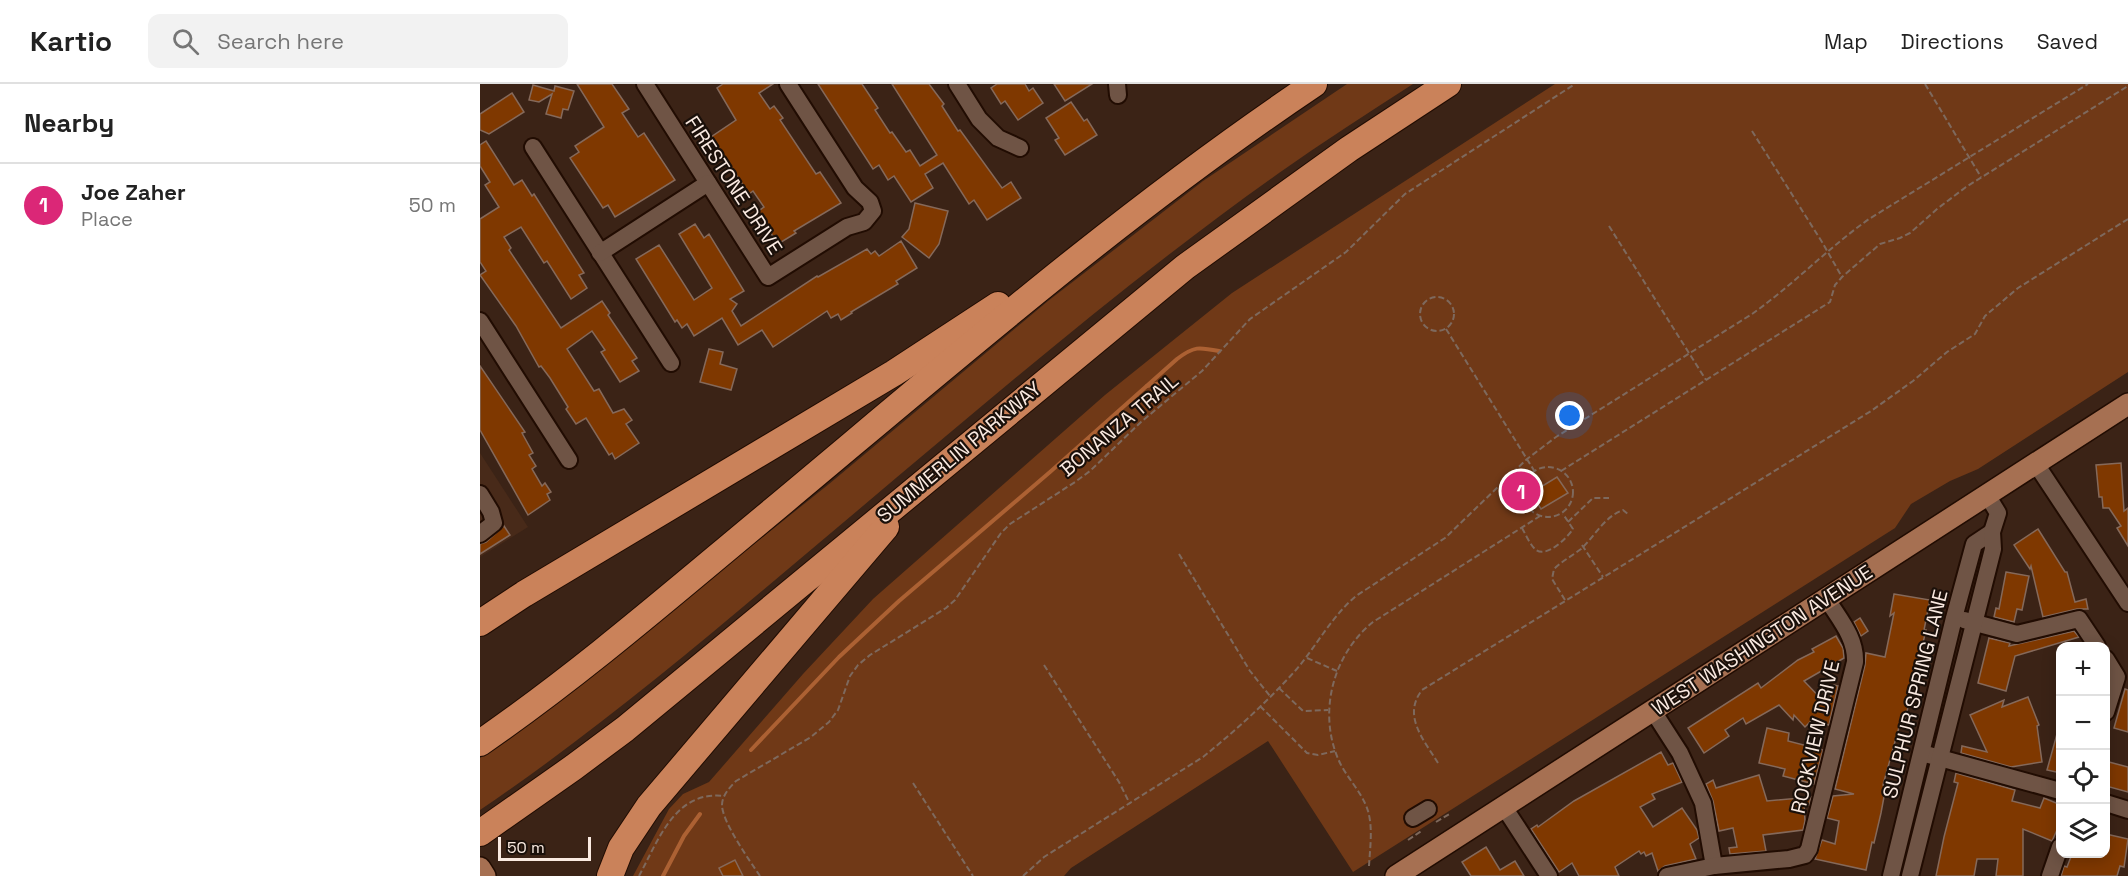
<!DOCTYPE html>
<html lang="en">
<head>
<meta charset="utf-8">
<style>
  :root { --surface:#fff; --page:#f2f2f2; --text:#222; --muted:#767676; --line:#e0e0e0; --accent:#db2777 }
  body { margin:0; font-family:"Space Grotesk",sans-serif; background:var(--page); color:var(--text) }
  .controls { position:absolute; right:18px; bottom:18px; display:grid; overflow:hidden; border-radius:12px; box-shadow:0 3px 15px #0003 }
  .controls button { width:54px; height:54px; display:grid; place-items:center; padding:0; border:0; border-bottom:2px solid var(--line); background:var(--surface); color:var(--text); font:30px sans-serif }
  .scale { position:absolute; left:18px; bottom:15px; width:93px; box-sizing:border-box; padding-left:6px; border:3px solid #faeae1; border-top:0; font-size:16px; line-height:21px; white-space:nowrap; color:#faeae1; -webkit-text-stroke:4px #1a100a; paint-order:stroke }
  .you { position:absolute; left:1090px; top:332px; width:21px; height:21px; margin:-15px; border:4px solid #fff; border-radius:50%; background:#1a73e8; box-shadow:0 0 0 9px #1a73e833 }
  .badge { display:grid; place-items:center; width:39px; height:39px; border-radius:50%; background:var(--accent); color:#fff; font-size:20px; font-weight:700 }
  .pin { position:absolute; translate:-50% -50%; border:3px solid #fff; box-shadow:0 2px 6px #0006 }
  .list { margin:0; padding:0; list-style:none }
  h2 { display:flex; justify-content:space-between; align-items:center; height:78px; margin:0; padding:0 24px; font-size:26px }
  h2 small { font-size:20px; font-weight:400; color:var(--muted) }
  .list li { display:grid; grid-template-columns:39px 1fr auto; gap:18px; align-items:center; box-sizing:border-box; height:84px; padding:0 24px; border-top:2px solid var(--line) }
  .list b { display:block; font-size:22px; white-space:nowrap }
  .list p { margin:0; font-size:20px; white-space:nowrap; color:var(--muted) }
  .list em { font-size:20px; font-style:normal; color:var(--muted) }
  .icon { flex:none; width:33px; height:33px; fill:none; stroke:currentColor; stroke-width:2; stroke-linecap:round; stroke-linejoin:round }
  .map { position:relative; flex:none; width:1648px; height:792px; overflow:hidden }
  header { display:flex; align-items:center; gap:36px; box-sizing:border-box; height:84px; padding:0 30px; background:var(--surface); border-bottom:2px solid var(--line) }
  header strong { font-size:28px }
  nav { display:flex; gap:33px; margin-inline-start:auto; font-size:21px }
  .search { width:420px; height:54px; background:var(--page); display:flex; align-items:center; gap:15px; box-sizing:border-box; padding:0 21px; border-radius:12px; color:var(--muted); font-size:22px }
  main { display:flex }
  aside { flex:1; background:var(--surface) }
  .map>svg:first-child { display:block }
</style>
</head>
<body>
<header>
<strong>Kartio</strong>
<div class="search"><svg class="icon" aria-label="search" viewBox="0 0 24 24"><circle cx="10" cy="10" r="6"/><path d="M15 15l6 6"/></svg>Search here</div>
<nav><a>Map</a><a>Directions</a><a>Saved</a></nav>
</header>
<main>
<aside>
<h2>Nearby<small></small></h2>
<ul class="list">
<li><span class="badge">1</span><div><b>Joe Zaher</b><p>Place</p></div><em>50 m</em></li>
</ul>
</aside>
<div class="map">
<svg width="1648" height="792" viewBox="0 0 1648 792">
  <rect width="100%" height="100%" fill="#3b2316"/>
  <polygon fill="#482a19" points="0,369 48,443 0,473"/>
  <g fill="#703917">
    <path d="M867,0H933C888,29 843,58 799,89C652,193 515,311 377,427C254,530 133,636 0,726V674L27,657L122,582L349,400L568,217L723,97Z"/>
    <polygon points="1075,0 1648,0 1648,288 1498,385 1470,397 1431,420 1415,444 873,788 788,657 591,784 584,792 153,792 189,725 203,710 229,698 323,590 393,515 625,311 752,209"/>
  </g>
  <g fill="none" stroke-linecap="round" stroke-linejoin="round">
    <g stroke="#ac6133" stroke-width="4">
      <polyline points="667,302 681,299"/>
      <path d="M271,666L359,573L419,517L570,388L697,275C714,262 719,263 739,267"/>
      <polyline points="183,792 204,752 220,730"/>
    </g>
  </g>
  <g fill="#7f3800" stroke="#85695a" stroke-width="1.5">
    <polygon points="97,0 132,0 149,25 142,29 158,53 164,49 195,96 135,133 128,121 123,124 90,74 99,68 95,62 124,43"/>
    <polygon points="243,0 293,0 279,9 290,25 294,22 303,34 300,36 336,90 340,88 361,119 314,147 316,149 298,160 277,128 284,123 273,107 269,110 231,53 256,36 237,4"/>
    <polygon points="338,0 382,0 398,24 395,26 410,49 412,48 426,68 430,66 440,82 457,71 412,0 449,0 464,20 462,22 478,47 480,46 522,104 531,98 541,114 507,136 494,116 489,120 463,79 445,90 453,104 431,118 414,92 408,96 399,81 393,85"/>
    <polygon points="517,0 545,0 549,7 553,4 563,19 538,36 525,17 521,20 511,4"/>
    <polygon points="574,0 612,0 585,17"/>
    <polygon points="53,1 74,7 75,2 94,7 88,26 83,25 81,34 66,30 72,10 59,18 49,16"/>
    <polygon points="32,9 44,28 9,50 0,46 0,30"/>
    <polygon points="591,18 604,37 607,35 617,51 585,71 575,56 579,54 566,34"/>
    <polygon points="6,57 34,101 42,96 52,112 54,110 104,189 99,191 107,204 91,215 67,177 64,179 41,143 24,153 31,164 29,166 81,244 122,217 130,229 128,231 157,274 152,277 159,287 140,298 121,268 125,266 112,247 87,265 114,307 119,305 133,329 144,325 152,336 146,340 159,359 135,375 132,369 129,371 106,334 96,340 86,325 88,323 70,294 61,282 59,283 36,242 0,191 6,187 0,178 0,135 19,123 5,101 10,98 0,82 0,61"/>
    <polygon points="435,119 468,127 459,160 449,174 422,153 429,145"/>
    <polygon points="215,140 224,154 229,150 264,207 250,215 257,220 252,227 261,242 337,192 338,193 387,165 391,170 395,167 399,172 421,157 437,184 416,197 418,200 371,228 372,229 361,236 358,230 351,234 347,227 293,263 282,246 258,261 242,234 214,252 207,240 202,244 197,236 195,238 156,175 179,161 214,216 232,204 199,150"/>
    <polygon points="229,265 243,268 240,280 257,285 251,306 220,298"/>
    <polygon points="0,282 45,348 42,349 53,369 49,371 56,382 52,385 62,402 65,399 71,408 67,410 70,416 48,431 0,346"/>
    <polygon points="1641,379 1644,427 1648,424 1648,462 1637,444 1641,442 1629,424 1623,424 1622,413 1619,413 1616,381"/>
    <polygon points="1077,393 1088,409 1061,425 1051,409"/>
    <polygon points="24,442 30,451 0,470 0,460 6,458"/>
    <polygon points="1558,445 1585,488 1587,488 1595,518 1606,515 1608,525 1597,525 1563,533 1551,482 1550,485 1534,461"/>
    <polygon points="1526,488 1549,492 1542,526 1537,525 1534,538 1514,533 1516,524 1519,525"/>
    <polygon points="1414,510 1450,516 1444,546 1446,546 1425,636 1421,636 1403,701 1406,702 1401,729 1394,759 1392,758 1386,786 1335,775 1342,756 1355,760 1359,737 1347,734 1353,712 1374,710 1355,705 1385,581 1386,569 1405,573 1414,529 1410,532"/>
    <polygon points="1380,534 1388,547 1381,552 1374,538"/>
    <polygon points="1594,547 1599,553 1535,572 1526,607 1498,599 1509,554 1530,559 1529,562"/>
    <polygon points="1356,552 1363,564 1364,574 1324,597 1348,622 1354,601 1358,602 1349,641 1332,636 1325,643 1314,631 1313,636 1299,621 1266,640 1263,634 1245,646 1249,652 1224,669 1208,644 1278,599 1281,604 1318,576 1334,568 1332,565"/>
    <polygon points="1645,605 1648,606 1648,648 1634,644"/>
    <polygon points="1548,613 1559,641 1557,642 1562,678 1531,683 1481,669 1482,662 1507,668 1490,631 1524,616 1522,623"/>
    <polygon points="1287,644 1309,649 1308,657 1343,666 1334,700 1303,692 1305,685 1279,679"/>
    <polygon points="1577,650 1581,650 1581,689 1567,686"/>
    <polygon points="1181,668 1188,681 1193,679 1202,698 1172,710 1175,715 1160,723 1173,743 1202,724 1217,746 1219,754 1210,760 1216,775 1185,782 1178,787 1172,769 1166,772 1164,768 1161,770 1159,767 1135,783 1139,792 1099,792 1092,779 1079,788 1051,745 1057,741 1058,743 1094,717"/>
    <polygon points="1629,678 1648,683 1648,708 1626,702 1626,690"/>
    <polygon points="1476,689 1535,706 1532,717 1560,724 1564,714 1581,721 1581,737 1572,757 1543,745 1543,792 1516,792 1518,775 1497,775 1494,792 1456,792 1464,753 1478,699 1474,698"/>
    <polygon points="1279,691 1287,717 1331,713 1329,721 1324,720 1325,737 1323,746 1283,751 1286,767 1250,770 1249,764 1257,763 1253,744 1239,747 1233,717 1226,700 1233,696 1236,704"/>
    <polygon points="1626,750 1648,755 1644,783 1640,782 1637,792 1581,792 1584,782 1587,783 1592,770 1626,770"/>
    <polygon points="1006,763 1020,786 1035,777 1044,792 991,792 982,778"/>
    <polygon points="255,776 263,792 243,792 239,784"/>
  </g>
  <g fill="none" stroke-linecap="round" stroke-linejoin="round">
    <defs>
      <g id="minor">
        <polyline points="165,0 288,193 367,143 384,138 393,127 390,118 375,104 308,0"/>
        <polyline points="477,0 499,35 518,54 540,64"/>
        <polyline points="637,0 638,11"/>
        <polyline points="53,63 191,279"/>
        <polyline points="120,169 228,99"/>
        <polyline points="0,237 89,376"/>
        <polyline points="1556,380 1648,519"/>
        <polyline points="0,410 11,428 14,439 0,450"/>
        <polyline points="1484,536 1537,550 1599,535 1617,562"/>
        <polyline points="1626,575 1637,593 1626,628"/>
        <polyline points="1173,627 1200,669 1223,719 1234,782"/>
        <polyline points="1449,671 1580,707"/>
        <polyline points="1626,719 1648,726"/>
        <polyline points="1024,723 1069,792"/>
        <polyline points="933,734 948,725"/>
        <path d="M1187,792L1234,782L1309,775L1325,771L1329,765L1375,578C1376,553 1359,535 1347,515"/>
        <polyline points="1411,792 1474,534 1494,460 1512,448"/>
        <polyline points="1430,792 1513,465 1512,448 1518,429 1507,411"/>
        <polyline points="1570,792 1580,763"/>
      </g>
      <g id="major">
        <polyline points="0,784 5,792"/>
        <polyline points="916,792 1648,320"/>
      </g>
      <g id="highway">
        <polyline points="0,539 44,510 414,289 518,221"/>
        <path d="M0,659C100,590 191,511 285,433C464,284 640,130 834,0"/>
        <polyline points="0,749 94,683 145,645 705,183 869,65 968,0"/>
        <polyline points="130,792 141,764 169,722 406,443"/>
      </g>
    </defs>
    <use href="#minor" stroke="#210c02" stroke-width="20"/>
    <use href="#major" stroke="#210c02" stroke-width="24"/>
    <use href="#highway" stroke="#210c02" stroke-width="28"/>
    <g stroke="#7e695d" stroke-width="2" stroke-dasharray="6 3" stroke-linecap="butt">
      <polyline points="1445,0 1501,93"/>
      <polyline points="1272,47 1342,158 1362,193"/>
      <polyline points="1129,142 1226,296"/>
      <circle cx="957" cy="230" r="17"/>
      <polyline points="966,245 1055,388"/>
      <circle cx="1068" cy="408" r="25"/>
      <polyline points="1081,387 1350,218 1355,201 1362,193 1400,160 1420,154 1430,149 1457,125 1486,103 1648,2"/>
      <polyline points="1088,438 1113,414 1129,414"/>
      <path d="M1042,444C1046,451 1050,461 1056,466C1067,474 1087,454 1093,445L1083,430"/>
      <polyline points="1102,461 1123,493"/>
      <polyline points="699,470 770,587 790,612"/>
      <path d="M1085,516L1072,495L1074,485C1082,477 1092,472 1101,465C1115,452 1124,433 1143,426L1149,431"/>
      <polyline points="827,574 857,587"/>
      <polyline points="564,581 639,698 650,720"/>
      <polyline points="799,604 823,627 848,626"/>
      <polyline points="780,622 827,669 838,671 855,667"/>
      <path d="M958,679C944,656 922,632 942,606L1391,327L1433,297L1467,268L1495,250L1505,232L1538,204L1648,135"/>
      <polyline points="433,699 493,792"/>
      <polyline points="956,738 971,729"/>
      <polyline points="928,756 943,746"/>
      <path d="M889,782C890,764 893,744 888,727C883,710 868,695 860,679C837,631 852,571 893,538L1060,432"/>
      <path d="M159,792C178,757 195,706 244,712"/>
      <path d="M280,792C270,777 242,738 242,721C242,712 249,704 256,697L331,653L349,638L358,626L370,592L378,581L390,571L466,524L475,516L521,449L530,440L595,398L610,387L661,338L722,287L770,235L866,168L925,110L1095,0"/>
      <path d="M543,792L564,773L723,673C755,647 787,618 815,587C836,563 851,533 876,512L965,454L1047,375L1076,353L1272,230C1313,201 1348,164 1389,135L1608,0"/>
    </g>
    <use href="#minor" stroke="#6f5445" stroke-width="16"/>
    <use href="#major" stroke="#a67052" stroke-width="21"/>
    <use href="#highway" stroke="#ca825a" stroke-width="26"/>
  </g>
  <g text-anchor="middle" stroke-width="4.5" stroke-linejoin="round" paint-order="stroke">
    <g font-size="20" fill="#faeae1" stroke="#1a100a">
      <text transform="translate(254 101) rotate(57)" y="7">FIRESTONE DRIVE</text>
      <text transform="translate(639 341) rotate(-40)" y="7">BONANZA TRAIL</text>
      <text transform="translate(479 368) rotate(-40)" y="7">SUMMERLIN PARKWAY</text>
      <text transform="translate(1282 556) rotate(-33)" y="7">WEST WASHINGTON AVENUE</text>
      <text transform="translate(1435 610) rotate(-76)" y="7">SULPHUR SPRING LANE</text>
      <text transform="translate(1335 653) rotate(-77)" y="7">ROCKVIEW DRIVE</text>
    </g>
  </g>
</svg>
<div class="controls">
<button>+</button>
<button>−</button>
<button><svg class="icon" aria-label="locate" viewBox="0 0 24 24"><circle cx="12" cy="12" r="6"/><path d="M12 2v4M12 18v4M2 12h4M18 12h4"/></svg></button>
<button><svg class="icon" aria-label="layers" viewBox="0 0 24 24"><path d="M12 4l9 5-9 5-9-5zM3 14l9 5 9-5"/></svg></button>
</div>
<div class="scale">50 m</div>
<div class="you"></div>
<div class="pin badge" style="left:1041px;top:407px">1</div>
</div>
</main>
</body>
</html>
